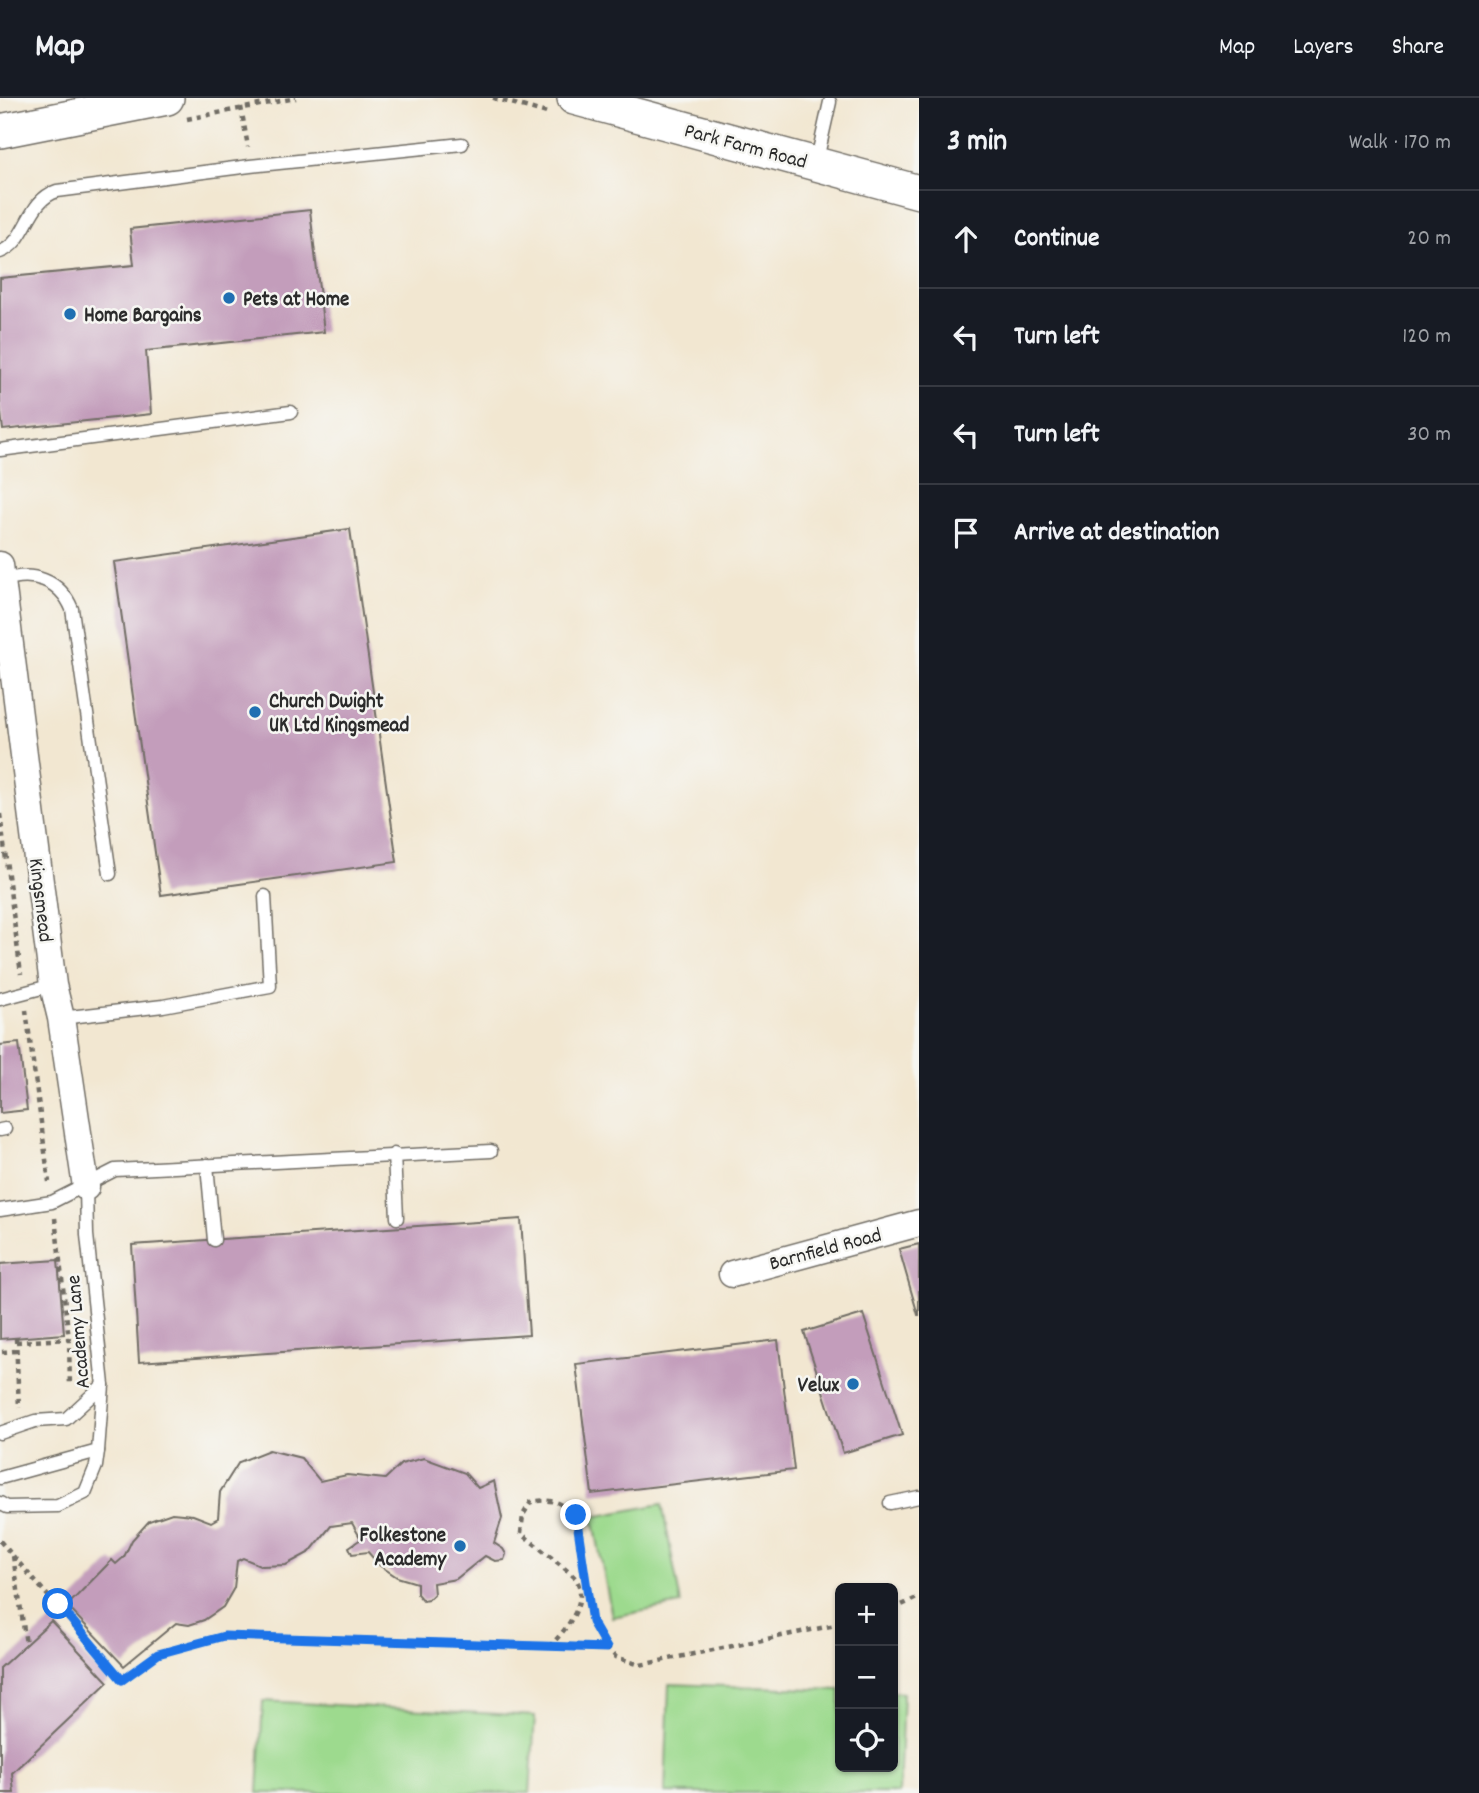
<!DOCTYPE html>
<html lang="en">
<head>
<meta charset="utf-8">
<style>
  :root { --surface:#171b24; --page:#20242c; --text:#f1f3f6; --muted:#9ea1a6; --line:#363941 }
  body { margin:0; font-family:Dekko,sans-serif; background:var(--page); color:var(--text) }
  .controls { position:absolute; right:21px; bottom:21px; display:grid; overflow:hidden; border-radius:10px; box-shadow:0 2px 5px #0004 }
  .controls button { width:63px; height:63px; display:grid; place-items:center; padding:0; border:0; border-bottom:2px solid var(--line); background:var(--surface); color:var(--text); font:35px sans-serif }
  .stop { position:absolute; width:21px; height:21px; margin:-16px; border:5px solid #1a73e8; border-radius:50%; background:#fff }
  .stop.end { background:#1a73e8; border-color:#fff; box-shadow:0 2px 7px #0008 }
  .list { margin:0; padding:0; list-style:none }
  h2 { display:flex; justify-content:space-between; align-items:center; height:91px; margin:0; padding:0 28px; font-size:30px }
  h2 small { font-size:23px; font-weight:400; color:var(--muted) }
  .list li { display:grid; grid-template-columns:46px 1fr auto; gap:21px; align-items:center; box-sizing:border-box; height:98px; padding:0 28px; border-top:2px solid var(--line) }
  .list b { display:block; font-size:26px; white-space:nowrap }
  .list em { font-size:23px; font-style:normal; color:var(--muted) }
  .icon { flex:none; width:38px; height:38px; fill:none; stroke:currentColor; stroke-width:2; stroke-linecap:round; stroke-linejoin:round }
  .map { position:relative; flex:none; width:919px; height:1695px; overflow:hidden }
  header { display:flex; align-items:center; gap:42px; box-sizing:border-box; height:98px; padding:0 35px; background:var(--surface); border-bottom:2px solid var(--line) }
  header strong { font-size:33px }
  nav { display:flex; gap:38px; margin-inline-start:auto; font-size:24px }
  main { display:flex }
  aside { flex:1; background:var(--surface) }
  .map>svg:first-child { display:block }
</style>
</head>
<body>
<header>
<strong>Map</strong>
<nav><a>Map</a><a>Layers</a><a>Share</a></nav>
</header>
<main>
<div class="map">
<svg width="919" height="1695" viewBox="0 0 919 1695">
  <rect width="100%" height="100%" fill="#f6f6f2"/>
  <filter id="ink" filterUnits="userSpaceOnUse"><feTurbulence type="fractalNoise" baseFrequency=".0143" numOctaves="2"/><feDisplacementMap in="SourceGraphic" scale="14" xChannelSelector="R" yChannelSelector="G"/><feConvolveMatrix kernelMatrix="1 2 1 2 8 2 1 2 1" color-interpolation-filters="sRGB"/></filter>
  <filter id="wash" filterUnits="userSpaceOnUse"><feTurbulence type="fractalNoise" baseFrequency=".00686" numOctaves="4" result="noise"/><feDisplacementMap in="SourceGraphic" scale="28" xChannelSelector="R" yChannelSelector="G"/><feGaussianBlur stdDeviation="1.57" result="paint"/><feColorMatrix in="noise" values="0 0 0 0 0 0 0 0 0 0 0 0 0 0 0 0 0 1.4 0 .05"/><feComposite in="paint" operator="in"/></filter>
  <g filter="url(#wash)">
    <rect width="100%" height="100%" fill="#f2e7d1"/>
    <g fill="#9dda8e" stroke="#64825c" stroke-width="2">
      <polygon points="662,1406 681,1506 612,1519 593,1419"/>
      <polygon points="669,1586 840,1592 840,1669 893,1669 893,1594 903,1595 899,1695 665,1695"/>
      <polygon points="263,1603 535,1618 530,1695 258,1695"/>
    </g>
    <g id="blocks">
      <g fill="#c39dbb">
        <polygon points="310,112 324,234 146,253 151,316 3,332 0,307 0,180 134,167 130,131"/>
        <polygon points="350,431 397,764 161,797 114,464"/>
        <polygon points="19,945 27,1012 0,1015 0,947"/>
        <polygon points="521,1121 529,1237 139,1264 132,1147"/>
        <polygon points="919,1146 919,1217 918,1217 899,1151"/>
        <polygon points="58,1162 64,1236 0,1241 0,1166"/>
        <polygon points="863,1216 902,1337 843,1355 804,1234"/>
        <polygon points="778,1242 794,1372 592,1396 576,1266"/>
        <polygon points="269,1352 301,1360 320,1383 347,1377 385,1381 401,1366 424,1360 465,1375 478,1390 494,1383 502,1420 494,1445 503,1451 506,1456 504,1462 495,1463 485,1458 456,1481 433,1485 434,1496 428,1502 423,1503 417,1496 417,1485 397,1479 379,1467 368,1454 352,1456 349,1449 361,1441 352,1425 331,1428 310,1454 286,1467 262,1468 243,1460 237,1463 234,1490 223,1509 204,1522 189,1527 176,1525 124,1568 67,1508 112,1462 116,1466 124,1459 132,1442 149,1423 172,1415 193,1417 211,1424 218,1420 220,1394 239,1364"/>
        <polygon points="51,1523 108,1584 12,1675 14,1695 0,1695 0,1570"/>
      </g>
    </g>
  </g>
  <g filter="url(#ink)">
    <use href="#blocks" fill-opacity="0" stroke="#716d65" stroke-width="2"/>
    <g fill="none" stroke-linecap="round" stroke-linejoin="round">
      <defs>
        <g id="service">
          <polyline points="816,66 830,4"/>
          <path d="M0,154C28,144 26,103 57,93L250,68L462,46"/>
          <polyline points="0,352 291,314"/>
          <path d="M3,483C32,472 60,482 72,511L110,776"/>
          <polyline points="0,901 53,887"/>
          <polyline points="61,920 163,908 270,888 265,798"/>
          <polyline points="0,1032 5,1031"/>
          <polyline points="394,1056 397,1120"/>
          <polyline points="207,1067 214,1142"/>
          <polyline points="0,1112 52,1104 115,1072 491,1053"/>
          <polyline points="0,1335 35,1323 66,1321 103,1287"/>
          <polyline points="0,1380 98,1353 103,1287 87,1137 86,1089"/>
          <polyline points="0,1405 7,1409 58,1408 85,1395 96,1368 98,1353"/>
          <polyline points="890,1405 919,1399"/>
        </g>
        <g id="minor">
          <polyline points="0,467 53,887 61,920 86,1089"/>
          <polyline points="732,1176 919,1125"/>
        </g>
        <g id="tertiary">
          <polyline points="574,0 919,94"/>
          <polyline points="0,33 167,0"/>
        </g>
      </defs>
      <use href="#service" stroke="#716d65" stroke-width="15"/>
      <use href="#minor" stroke="#716d65" stroke-width="29"/>
      <use href="#tertiary" stroke="#716d65" stroke-width="36"/>
      <g stroke="#716d65" stroke-width="4.5" stroke-dasharray="5 5" stroke-linecap="butt">
        <polyline points="493,0 547,15"/>
        <polyline points="241,9 248,49"/>
        <polyline points="187,21 296,0"/>
        <polyline points="0,716 21,876"/>
        <polyline points="26,912 49,1084"/>
        <polyline points="55,1120 69,1241 70,1289"/>
        <polyline points="16,1240 19,1310"/>
        <polyline points="16,1244 69,1241"/>
        <polyline points="2,1254 17,1253"/>
        <polyline points="0,1443 13,1458 26,1546"/>
        <polyline points="13,1458 122,1582 157,1556 224,1538 607,1550 616,1559 640,1567 840,1526"/>
        <polyline points="893,1511 919,1499"/>
        <path d="M549,1549C564,1534 590,1504 576,1481C573,1476 529,1442 521,1435L523,1417L531,1404C551,1400 561,1404 576,1417L592,1524L607,1550"/>
      </g>
      <use href="#service" stroke="#fff" stroke-width="12"/>
      <use href="#minor" stroke="#fff" stroke-width="26"/>
      <use href="#tertiary" stroke="#fff" stroke-width="33"/>
    </g>
  </g>
  <g fill="none" stroke-linecap="round" stroke-linejoin="round" filter="url(#ink)">
    <polyline stroke="#1a73e8" stroke-width="9" points="58,1506 122,1582 158,1556 224,1538 607,1550 592,1524 576,1417"/>
  </g>
  <g fill="#1f6fb2" stroke="#f6f6f2" stroke-width="2.5">
    <circle cx="229" cy="200" r="7"/>
    <circle cx="70" cy="216" r="7"/>
    <circle cx="255" cy="614" r="7"/>
    <circle cx="853" cy="1286" r="7"/>
    <circle cx="460" cy="1448" r="7"/>
  </g>
  <g text-anchor="middle" stroke-width="5" stroke-linejoin="round" paint-order="stroke">
    <g font-size="21" fill="#2b2b2b" stroke="#f6f6f2">
      <text transform="translate(746 47) rotate(15)" y="7">Park Farm Road</text>
      <text transform="translate(42 802) rotate(83)" y="7">Kingsmead</text>
      <text transform="translate(825 1150) rotate(-15)" y="7">Barnfield Road</text>
      <text transform="translate(77 1234) rotate(-95)" y="7">Academy Lane</text>
    </g>
    <g font-size="21" font-weight="bold" fill="#2b2b2b" stroke="#f6f6f2" text-anchor="start">
      <text x="243" y="207">Pets at Home</text>
      <text x="84" y="223">Home Bargains</text>
      <text x="269" y="609">Church Dwight<tspan x="269" dy="24">UK Ltd Kingsmead</tspan></text>
      <text x="839" y="1293" text-anchor="end">Velux</text>
      <text x="446" y="1443" text-anchor="end">Folkestone<tspan x="446" dy="24">Academy</tspan></text>
    </g>
  </g>
</svg>
<div class="controls">
<button>+</button>
<button>−</button>
<button><svg class="icon" aria-label="locate" viewBox="0 0 24 24"><circle cx="12" cy="12" r="6"/><path d="M12 2v4M12 18v4M2 12h4M18 12h4"/></svg></button>
</div>
<div class="stop" style="left:58px;top:1506px"></div>
<div class="stop end" style="left:576px;top:1417px"></div>
</div>
<aside>
<h2>3 min<small>Walk · 170 m</small></h2>
<ul class="list">
<li><svg class="icon" aria-label="ahead" viewBox="0 0 24 24"><path d="M12 20V5M6 11l6-6 6 6"/></svg><div><b>Continue</b></div><em>20 m</em></li>
<li><svg class="icon" aria-label="left" viewBox="0 0 24 24"><path d="M17 20v-9H6M10 6l-5 5 5 5"/></svg><div><b>Turn left</b></div><em>120 m</em></li>
<li><svg class="icon" aria-label="left" viewBox="0 0 24 24"><path d="M17 20v-9H6M10 6l-5 5 5 5"/></svg><div><b>Turn left</b></div><em>30 m</em></li>
<li><svg class="icon" aria-label="arrive" viewBox="0 0 24 24"><path d="M6 21V4h12l-3 4 3 4H6"/></svg><div><b>Arrive at destination</b></div></li>
</ul>
</aside>
</main>
</body>
</html>
